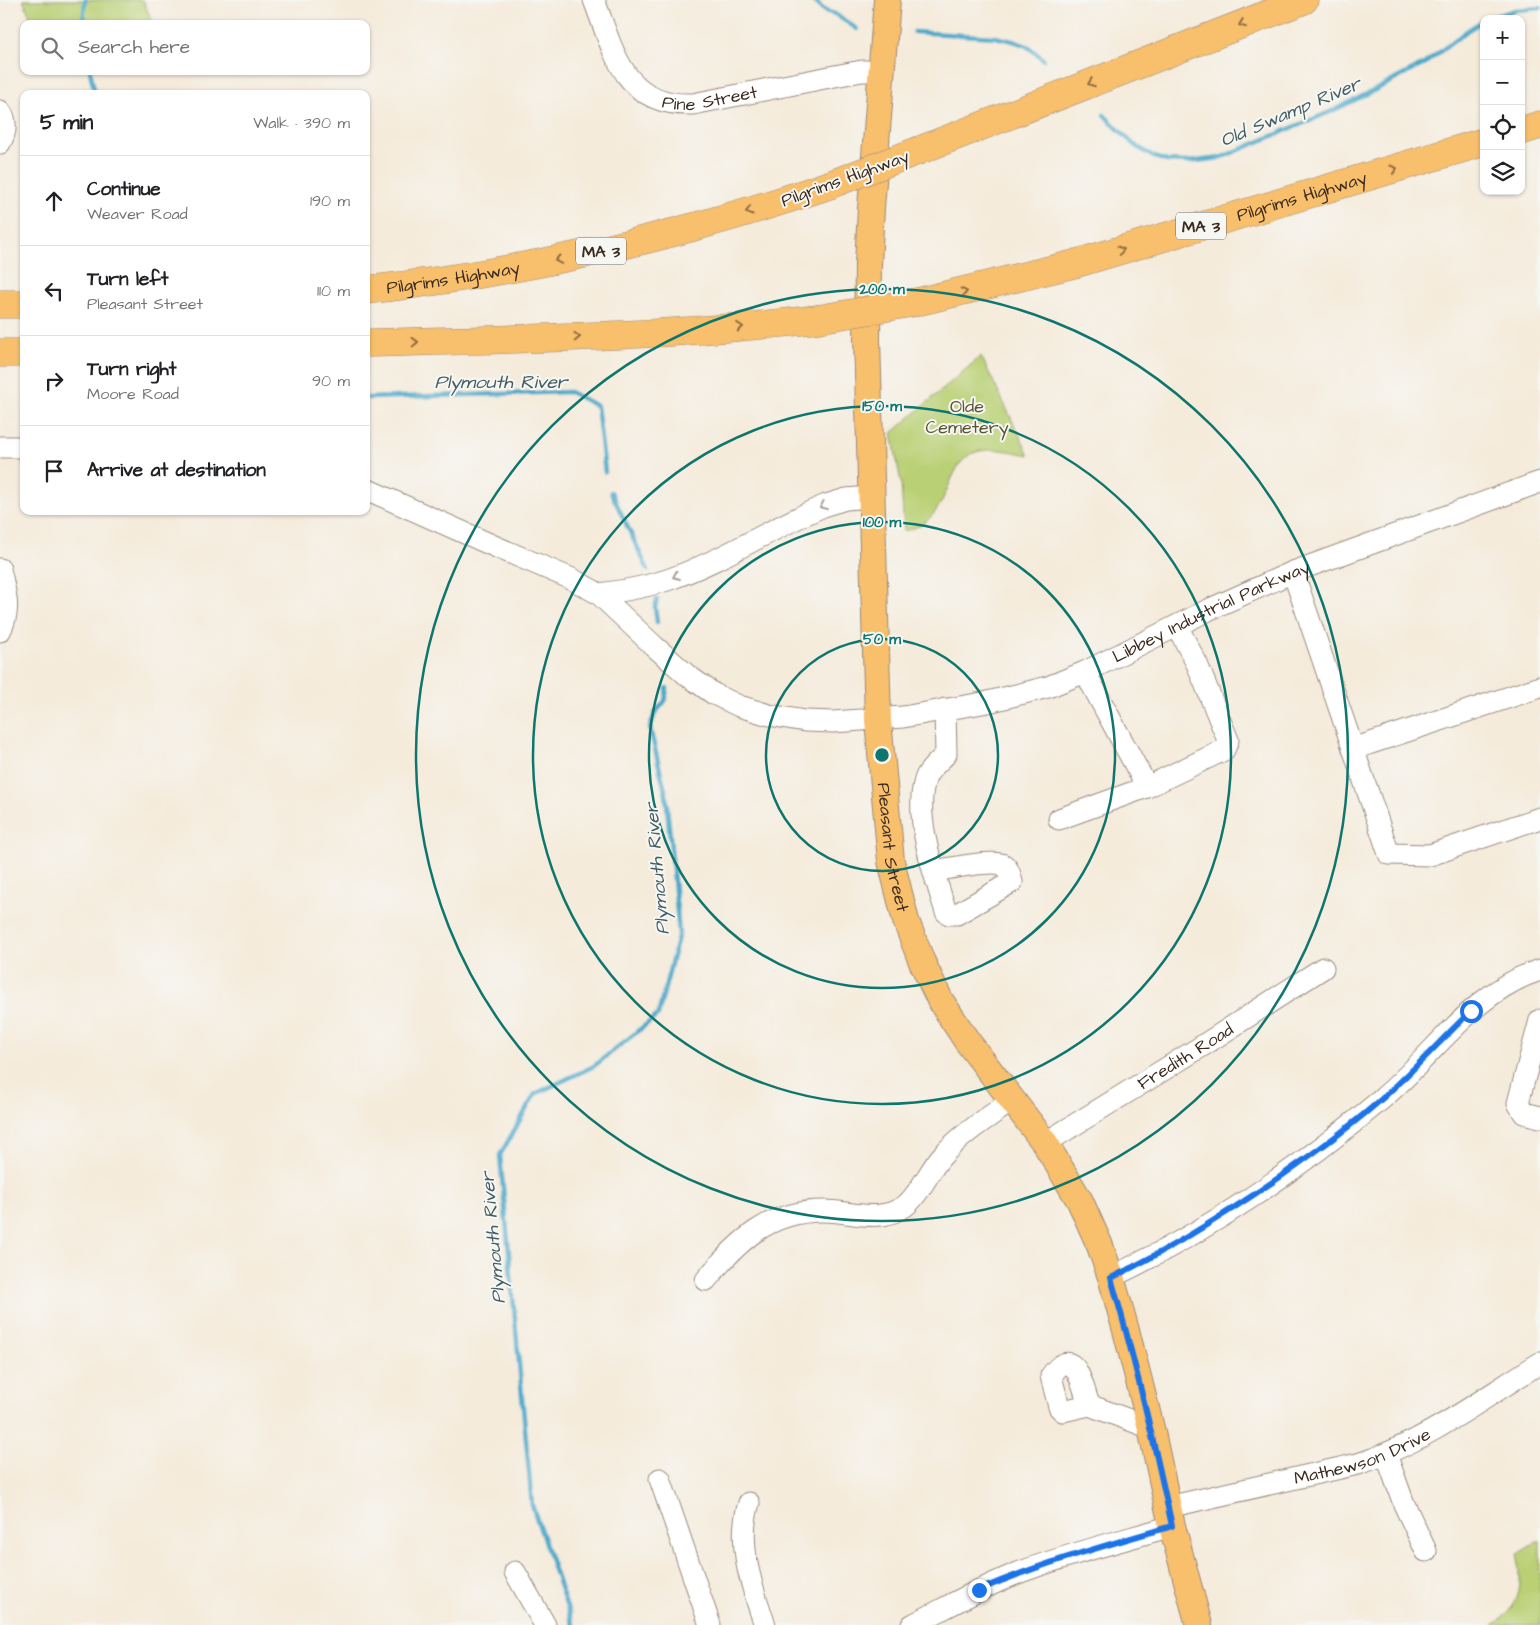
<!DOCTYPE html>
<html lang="en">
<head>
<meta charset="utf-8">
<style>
  :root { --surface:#fff; --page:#f2f2f2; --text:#202124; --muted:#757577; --line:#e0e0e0 }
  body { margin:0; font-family:"Architects Daughter",sans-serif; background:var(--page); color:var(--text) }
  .controls { position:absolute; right:15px; top:15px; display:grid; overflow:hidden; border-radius:10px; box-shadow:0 1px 4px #0004 }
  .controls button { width:45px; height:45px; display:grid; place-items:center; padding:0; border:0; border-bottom:1px solid var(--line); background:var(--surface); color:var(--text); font:25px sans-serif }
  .stop { position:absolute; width:15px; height:15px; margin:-11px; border:4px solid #1a73e8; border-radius:50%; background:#fff }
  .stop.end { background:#1a73e8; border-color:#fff; box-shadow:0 1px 5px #0008 }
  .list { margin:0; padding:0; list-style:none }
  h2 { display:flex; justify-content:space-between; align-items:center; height:65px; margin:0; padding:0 20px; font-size:21px }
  h2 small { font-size:16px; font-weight:400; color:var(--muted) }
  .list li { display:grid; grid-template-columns:32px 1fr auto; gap:15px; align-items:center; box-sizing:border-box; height:90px; padding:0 20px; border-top:1px solid var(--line) }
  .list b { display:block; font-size:19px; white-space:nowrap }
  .list p { margin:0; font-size:16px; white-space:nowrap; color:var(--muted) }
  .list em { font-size:16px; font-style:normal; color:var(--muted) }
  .icon { flex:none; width:28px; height:28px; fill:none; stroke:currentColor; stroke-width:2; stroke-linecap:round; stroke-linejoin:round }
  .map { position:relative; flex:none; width:1540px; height:1625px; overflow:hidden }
  .search { position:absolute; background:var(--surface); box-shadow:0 1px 4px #0004; left:20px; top:20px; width:350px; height:55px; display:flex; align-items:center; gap:12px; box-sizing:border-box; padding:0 18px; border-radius:10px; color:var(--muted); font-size:19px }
  .panel { position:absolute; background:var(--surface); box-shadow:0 1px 4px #0004; left:20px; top:90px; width:350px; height:425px; border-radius:10px }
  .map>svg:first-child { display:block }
</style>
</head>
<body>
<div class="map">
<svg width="1540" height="1625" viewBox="0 0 1540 1625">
  <rect width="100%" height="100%" fill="#f6f6f2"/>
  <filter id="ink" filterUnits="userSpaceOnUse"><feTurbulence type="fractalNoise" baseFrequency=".02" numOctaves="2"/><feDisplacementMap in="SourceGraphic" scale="10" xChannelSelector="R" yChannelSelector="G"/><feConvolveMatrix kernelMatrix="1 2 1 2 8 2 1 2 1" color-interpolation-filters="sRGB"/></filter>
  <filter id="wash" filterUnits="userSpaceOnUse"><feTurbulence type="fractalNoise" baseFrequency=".0096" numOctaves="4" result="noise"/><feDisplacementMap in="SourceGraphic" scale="20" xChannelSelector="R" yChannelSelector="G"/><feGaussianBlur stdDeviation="1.12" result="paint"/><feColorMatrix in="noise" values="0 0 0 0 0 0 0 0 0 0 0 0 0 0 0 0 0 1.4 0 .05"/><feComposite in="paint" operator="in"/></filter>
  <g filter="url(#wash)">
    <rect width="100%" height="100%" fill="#f5ebdb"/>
    <g fill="#b9d075" stroke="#7a7d4a">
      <polygon points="23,0 143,0 153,23 33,24"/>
      <path d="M981,356L1029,455C1015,452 1001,449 987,450C939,452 959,520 904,531L901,483L892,433Z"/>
      <path d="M1540,1540V1625H1493C1499,1620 1507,1615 1511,1609C1523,1593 1521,1572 1517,1554Z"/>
    </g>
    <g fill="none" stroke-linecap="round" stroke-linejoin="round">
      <g stroke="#4ca9ca" stroke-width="4.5">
        <polyline points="813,0 825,11 835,14 857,29"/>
        <polyline points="1486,19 1515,10 1540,8"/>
        <polyline points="83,24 85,0"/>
        <polyline points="914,32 995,37 1013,41 1027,46 1043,59"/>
        <polyline points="90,71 95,94"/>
        <polyline points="1104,115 1133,144 1152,156 1167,161 1188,162 1220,158 1330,112 1375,90 1424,64 1468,30 1484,20"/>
        <polyline points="366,398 570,392 597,406 605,472"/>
        <polyline points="611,492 648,570"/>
        <polyline points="657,600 655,607 657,622"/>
        <polyline points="573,1625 532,1505 500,1155 535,1094 594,1066 658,1015 679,933 666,795 650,728 655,713 665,701 667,688"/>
      </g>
    </g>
  </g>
  <g filter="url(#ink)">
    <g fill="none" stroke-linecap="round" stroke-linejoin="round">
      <defs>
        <g id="minor">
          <path id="s1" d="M594,0C614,52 624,107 693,104L840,75L862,71H882"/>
          <path d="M0,111C8,121 6,133 0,143"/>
          <polyline points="0,447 24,447"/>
          <path id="s2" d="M366,489L494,546L572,579L599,594L654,646L687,675L714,694L739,706L769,715L805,721L833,722L903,717L988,702L1048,687L1085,672L1208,610L1293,572L1540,482"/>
          <path d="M0,569C5,593 12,609 0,631"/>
          <polyline points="1293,572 1389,854 1430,855 1540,818"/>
          <path d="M599,594C623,591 647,587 670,579C724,560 773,527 826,505L846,499L870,497"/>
          <polyline points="1085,672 1147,787 1224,750 1228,740 1197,664 1177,626"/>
          <polyline points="1353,749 1540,687"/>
          <polyline points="1059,819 1147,787"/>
          <path d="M934,871C945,869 996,859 1004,865C1008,868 1011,877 1012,882L957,914H949L946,912C935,876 912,814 926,777C929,769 940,761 946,754L945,709"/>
          <polyline points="1540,1020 1518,1103 1524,1113 1540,1117"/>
          <path id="s3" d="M1045,1143L1199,1048L1323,968"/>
          <path d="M1111,1277C1207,1232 1302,1167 1383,1098C1434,1055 1473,991 1540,970"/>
          <path d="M706,1280C738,1241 769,1211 823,1211C852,1211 879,1224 905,1206C919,1195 929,1171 941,1157C961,1134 989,1117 1013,1100"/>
          <path d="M1089,1405L1063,1411L1059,1407L1051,1376C1075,1341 1083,1388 1089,1405L1151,1428"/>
          <polyline points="1386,1454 1404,1504 1426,1551"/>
          <polyline points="660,1479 710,1625"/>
          <path d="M749,1503C736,1544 752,1587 765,1625"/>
          <path id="s4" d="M1168,1507L1358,1464C1424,1443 1482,1399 1540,1363"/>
          <polyline points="515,1572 545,1625"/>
          <path d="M912,1625C947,1607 982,1587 1018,1573C1068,1554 1121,1541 1172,1526"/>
        </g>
        <g id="major">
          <path id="s5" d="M887,0L871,208L868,265L867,339L878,720L891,861L906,921L922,962L940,1000L967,1041L1045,1143L1080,1201L1100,1246L1111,1277L1127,1334L1151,1428L1172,1526L1199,1625"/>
        </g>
        <g id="highway">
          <polyline points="1521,131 1540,125"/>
          <polyline points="920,150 1304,0"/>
          <path id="s6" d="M366,290C524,272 679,237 829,185"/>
          <path id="s7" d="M917,302L1074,264L1484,142"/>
          <polyline points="0,304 24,304"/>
          <path d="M366,343C517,339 668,337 818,319"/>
          <polyline points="0,353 24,353"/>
        </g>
      </defs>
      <use href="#minor" stroke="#988a7c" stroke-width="23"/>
      <use href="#major" stroke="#988a7c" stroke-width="28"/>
      <use href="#highway" stroke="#988a7c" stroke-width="29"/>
      <use href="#minor" stroke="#fff" stroke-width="21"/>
      <use href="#major" stroke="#f8bf6c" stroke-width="26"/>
      <use href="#highway" stroke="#f8bf6c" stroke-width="28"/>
      <defs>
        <g id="highway-bridge">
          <polyline points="829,185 920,150"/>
          <polyline points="818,319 917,302"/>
        </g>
      </defs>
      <use href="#highway-bridge" stroke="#988a7c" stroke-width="29" stroke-linecap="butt"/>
      <use href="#highway-bridge" stroke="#f8bf6c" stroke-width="28"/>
    </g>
    <defs><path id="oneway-chevron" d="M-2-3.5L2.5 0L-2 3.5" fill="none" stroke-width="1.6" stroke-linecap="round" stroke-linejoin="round" transform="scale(1.25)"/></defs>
    <g stroke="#906d41">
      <use href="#oneway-chevron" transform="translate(1242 24) rotate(159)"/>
      <use href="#oneway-chevron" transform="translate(1091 83) rotate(159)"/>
      <use href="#oneway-chevron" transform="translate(1394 169) rotate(-17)"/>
      <use href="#oneway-chevron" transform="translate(749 211) rotate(163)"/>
      <use href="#oneway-chevron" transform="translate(1121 250) rotate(-17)"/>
      <use href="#oneway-chevron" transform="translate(558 260) rotate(169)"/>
      <use href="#oneway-chevron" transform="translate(964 292) rotate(-13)"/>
      <use href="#oneway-chevron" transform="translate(740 327) rotate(-5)"/>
      <use href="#oneway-chevron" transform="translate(577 337) rotate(-2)"/>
      <use href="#oneway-chevron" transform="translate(415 342) rotate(-2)"/>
    </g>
    <g stroke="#a79f9a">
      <use href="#oneway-chevron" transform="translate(823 506) rotate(158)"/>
      <use href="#oneway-chevron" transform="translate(676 576) rotate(157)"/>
    </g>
  </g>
  <g fill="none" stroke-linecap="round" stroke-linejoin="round" filter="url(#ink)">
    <path stroke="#1a73e8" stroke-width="6" d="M979,1590C1042,1563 1107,1545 1172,1526C1154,1442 1135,1359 1111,1278C1171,1249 1226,1214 1280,1177C1316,1151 1352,1126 1385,1096C1415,1069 1442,1039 1471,1011"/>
  </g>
  <g fill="none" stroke="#0f766e" stroke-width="2.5">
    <circle cx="882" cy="755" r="116"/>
    <circle cx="882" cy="755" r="233"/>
    <circle cx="882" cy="755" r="349"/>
    <circle cx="882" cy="755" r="466"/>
  </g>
  <g text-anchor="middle" stroke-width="4" stroke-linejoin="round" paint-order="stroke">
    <g fill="#f6f6f2" stroke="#73675e" stroke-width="1">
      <rect x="1176" y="212.5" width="50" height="27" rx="4"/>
      <rect x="576" y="237.5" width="50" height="27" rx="4"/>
    </g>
    <g font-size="16" font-weight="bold" fill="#3b2a1e">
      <text x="1201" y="232">MA 3</text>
      <text x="601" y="257">MA 3</text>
    </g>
    <g font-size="18" fill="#3b2a1e" stroke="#f6f6f2">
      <text dy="6" stroke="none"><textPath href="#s1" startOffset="175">Pine Street</textPath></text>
      <text transform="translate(845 178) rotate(-20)" y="6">Pilgrims Highway</text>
      <text dy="6" stroke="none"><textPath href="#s7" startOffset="399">Pilgrims Highway</textPath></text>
      <text dy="6" stroke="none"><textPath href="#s6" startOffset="88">Pilgrims Highway</textPath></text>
      <text dy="6" stroke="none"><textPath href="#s2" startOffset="930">Libbey Industrial Parkway</textPath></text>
      <text dy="6" stroke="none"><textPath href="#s5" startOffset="849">Pleasant Street</textPath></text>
      <text dy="6" stroke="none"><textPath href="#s3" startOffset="165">Fredith Road</textPath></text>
      <text dy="6" stroke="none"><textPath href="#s4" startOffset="201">Mathewson Drive</textPath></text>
    </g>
    <g font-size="18" fill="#5a5434" stroke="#f6f6f2">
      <text x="967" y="412">Olde<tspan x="967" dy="21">Cemetery</tspan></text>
    </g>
    <g font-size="19" font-style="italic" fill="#425d63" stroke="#f6f6f2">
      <text transform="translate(1290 111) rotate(-23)" y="7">Old Swamp River</text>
      <text x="501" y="388">Plymouth River</text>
      <text transform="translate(656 869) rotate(-95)" y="7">Plymouth River</text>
      <text transform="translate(492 1238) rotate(-95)" y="7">Plymouth River</text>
    </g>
  </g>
  <circle cx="882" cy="755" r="8" fill="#0f766e" stroke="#f6f6f2" stroke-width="2.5"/>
  <g font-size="15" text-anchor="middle" font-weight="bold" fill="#0f766e" stroke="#f6f6f2" stroke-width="4" stroke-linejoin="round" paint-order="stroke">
    <text x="882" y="294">200 m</text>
    <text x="882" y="411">150 m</text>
    <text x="882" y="527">100 m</text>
    <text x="882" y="644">50 m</text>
  </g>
</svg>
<div class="controls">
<button>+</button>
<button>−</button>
<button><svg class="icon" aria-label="locate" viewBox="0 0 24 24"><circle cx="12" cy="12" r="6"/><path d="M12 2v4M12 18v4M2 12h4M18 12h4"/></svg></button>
<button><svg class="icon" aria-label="layers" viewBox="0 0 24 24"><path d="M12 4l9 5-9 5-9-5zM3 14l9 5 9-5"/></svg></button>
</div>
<div class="stop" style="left:1471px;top:1011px"></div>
<div class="stop end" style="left:979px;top:1590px"></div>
<div class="search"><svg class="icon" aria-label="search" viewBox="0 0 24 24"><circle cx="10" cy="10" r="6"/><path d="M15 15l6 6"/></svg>Search here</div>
<section class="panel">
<h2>5 min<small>Walk · 390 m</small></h2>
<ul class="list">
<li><svg class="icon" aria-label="ahead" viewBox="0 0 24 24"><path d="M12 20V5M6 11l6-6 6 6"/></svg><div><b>Continue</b><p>Weaver Road</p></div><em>190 m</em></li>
<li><svg class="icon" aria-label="left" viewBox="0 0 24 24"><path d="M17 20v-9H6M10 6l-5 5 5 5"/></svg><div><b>Turn left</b><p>Pleasant Street</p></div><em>110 m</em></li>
<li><svg class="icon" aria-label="right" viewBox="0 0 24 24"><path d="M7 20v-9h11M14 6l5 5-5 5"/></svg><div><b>Turn right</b><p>Moore Road</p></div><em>90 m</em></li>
<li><svg class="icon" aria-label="arrive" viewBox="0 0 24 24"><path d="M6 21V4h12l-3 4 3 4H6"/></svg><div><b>Arrive at destination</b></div></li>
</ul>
</section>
</div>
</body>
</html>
